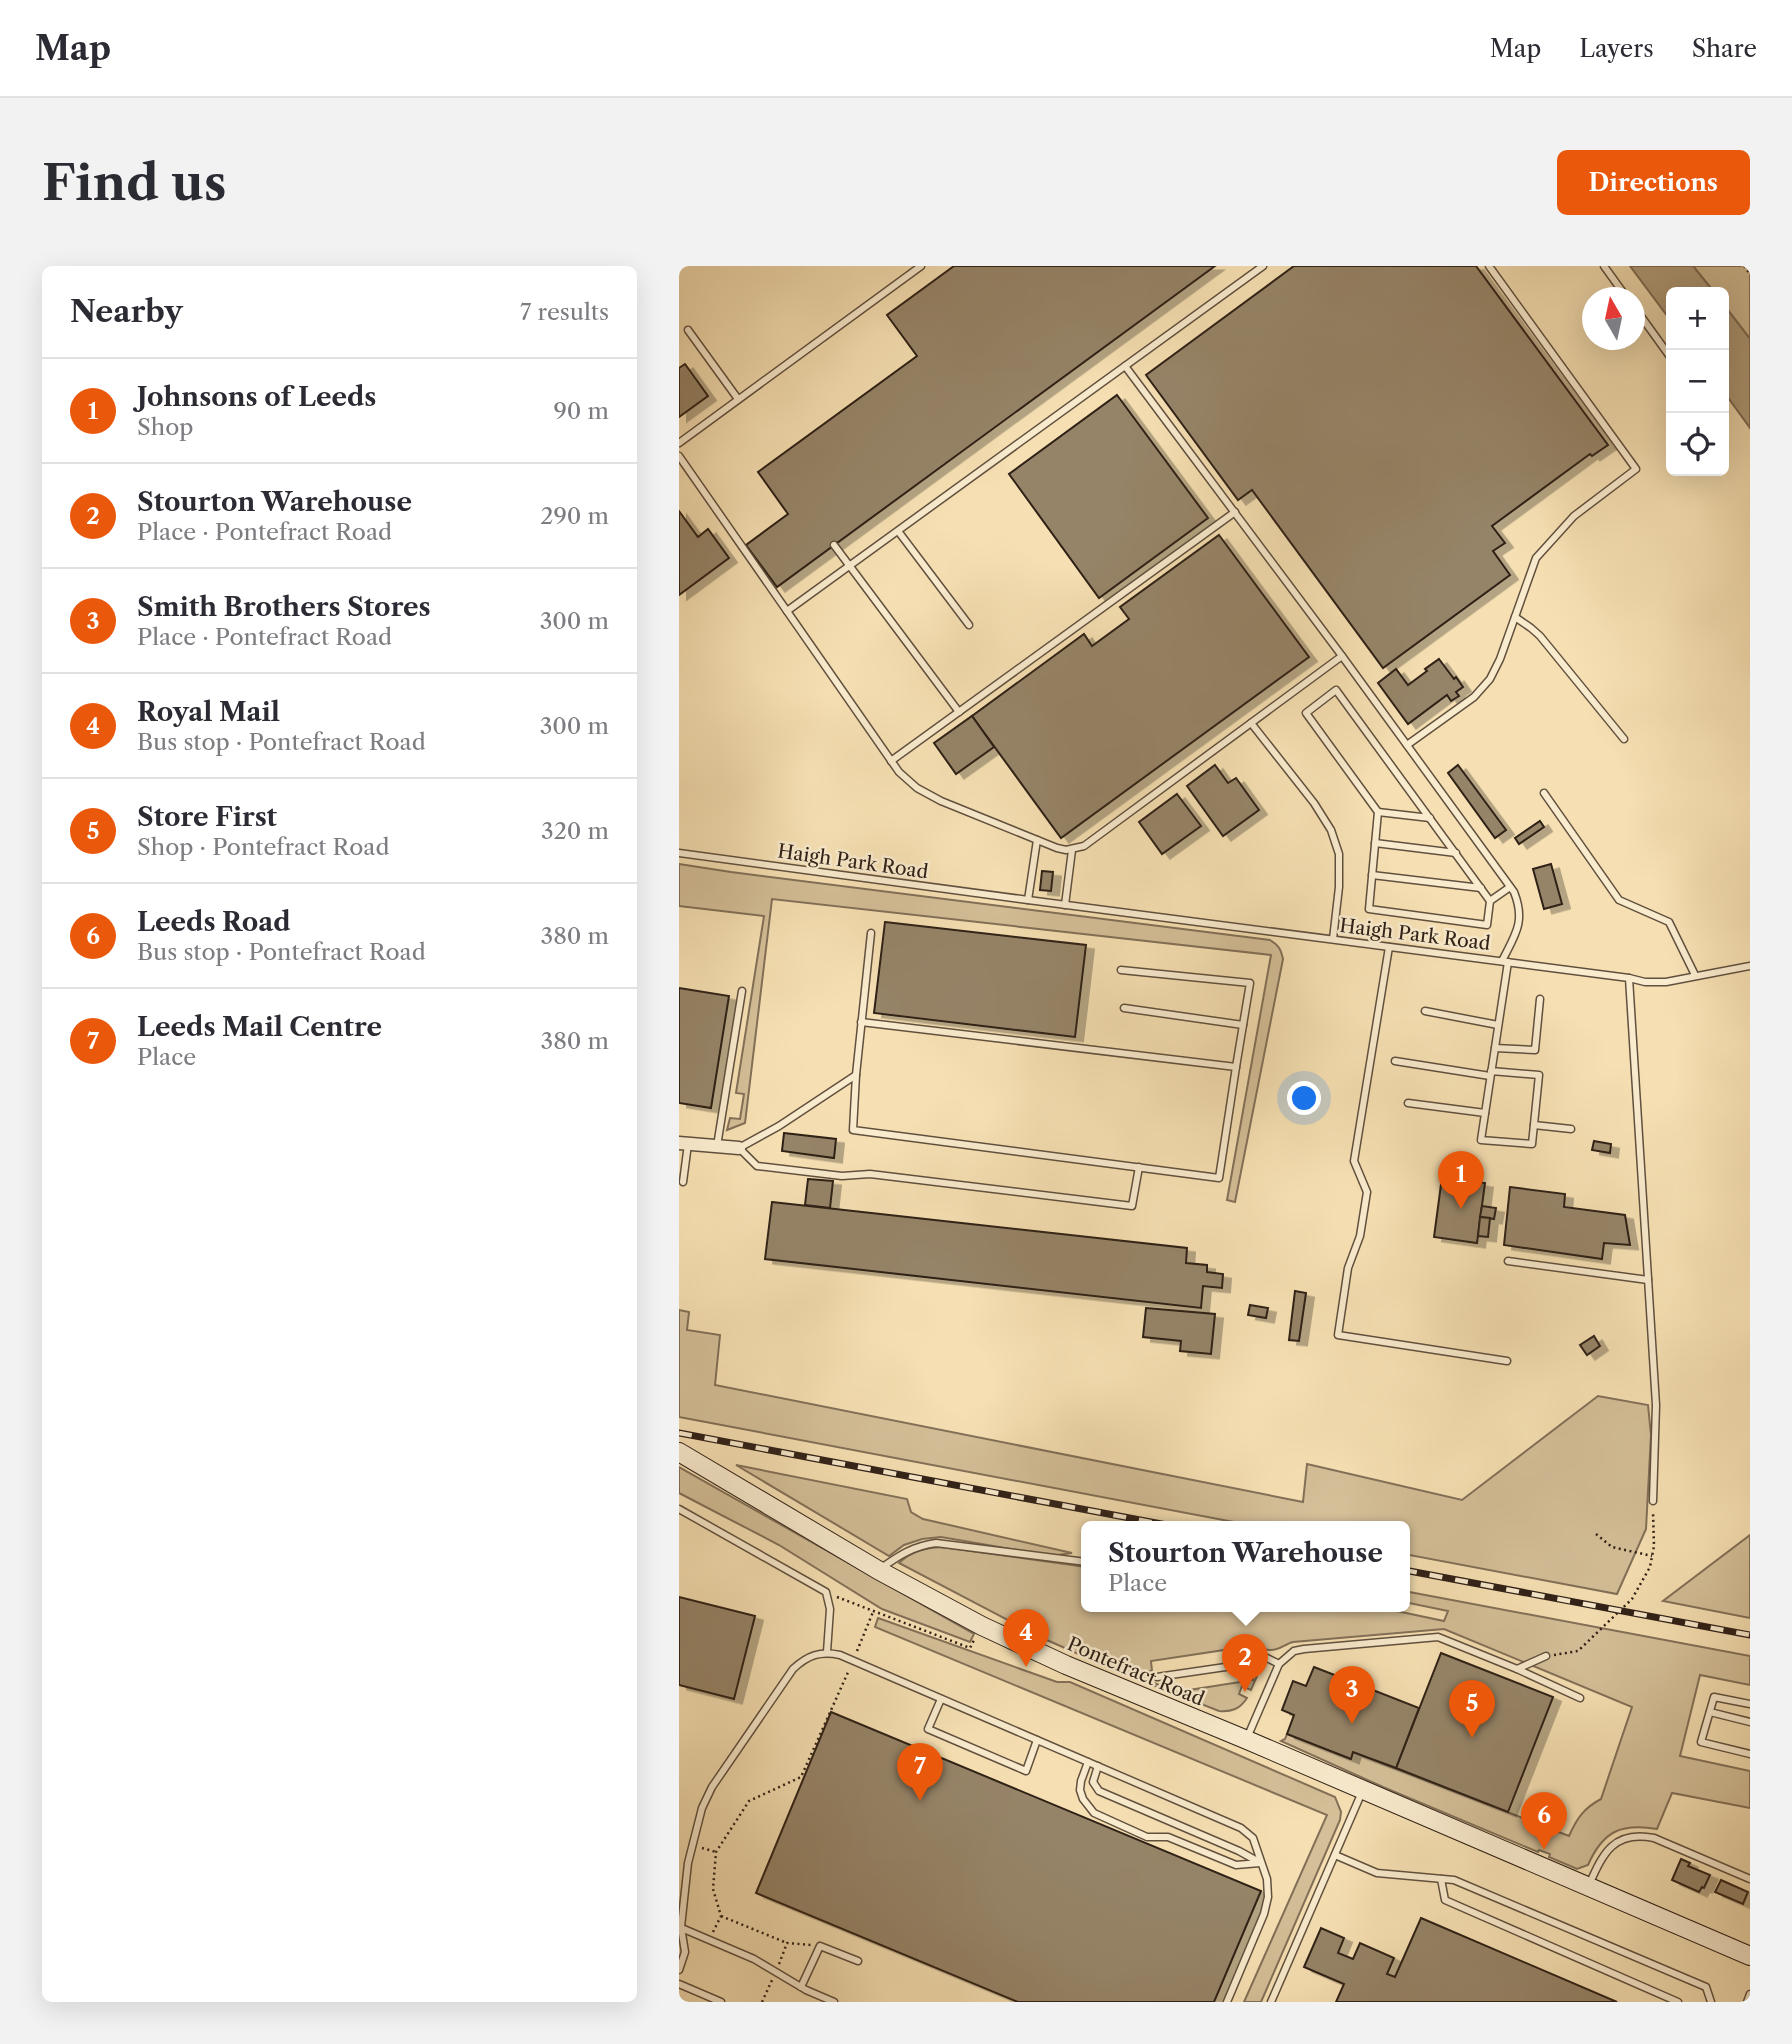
<!DOCTYPE html>
<html lang="en">
<head>
<meta charset="utf-8">
<style>
  :root { --surface:#fff; --page:#f2f2f3; --text:#2b2b33; --muted:#7c7c81; --line:#e1e1e2; --accent:#ea580c }
  body { margin:0; font-family:"Libre Caslon Text",serif; background:var(--page); color:var(--text) }
  .controls { position:absolute; right:21px; top:21px; display:grid; overflow:hidden; border-radius:10px; box-shadow:0 7px 28px #0002 }
  .controls button { width:63px; height:63px; display:grid; place-items:center; padding:0; border:0; border-bottom:2px solid var(--line); background:var(--surface); color:var(--text); font:35px sans-serif }
  .compass { position:absolute; left:903px; top:21px; width:63px; height:63px; border-radius:50%; background:var(--surface); box-shadow:0 7px 28px #0002; rotate:351deg }
  .you { position:absolute; left:626px; top:833px; width:24px; height:24px; margin:-18px; border:5px solid #fff; border-radius:50%; background:#1a73e8; box-shadow:0 0 0 10px #1a73e833 }
  .badge { display:grid; place-items:center; width:46px; height:46px; border-radius:50%; background:var(--accent); color:#fff; font-size:23px; font-weight:700 }
  .pin { position:absolute; translate:-50% -58px; filter:drop-shadow(0 2px 4px #0008) }
  .pin::after { content:''; position:absolute; top:37px; width:24px; height:21px; background:inherit; clip-path:polygon(0 0,100% 0,50% 100%) }
  .popup { position:absolute; left:402px; top:1255px; width:329px; height:91px; box-sizing:border-box; display:grid; place-content:center; border-radius:10px; background:var(--surface); filter:drop-shadow(0 2px 5px #0005); font-size:23px; white-space:nowrap; color:var(--muted) }
  .popup b { font-size:26px; color:var(--text) }
  .popup::after { content:''; position:absolute; left:50%; top:100%; margin-left:-14px; border:14px solid transparent; border-top-color:var(--surface) }
  .list { margin:0; padding:0; list-style:none }
  h2 { display:flex; justify-content:space-between; align-items:center; height:91px; margin:0; padding:0 28px; font-size:30px }
  h2 small { font-size:23px; font-weight:400; color:var(--muted) }
  .list li { display:grid; grid-template-columns:46px 1fr auto; gap:21px; align-items:center; box-sizing:border-box; height:105px; padding:0 28px; border-top:2px solid var(--line) }
  .list b { display:block; font-size:26px; white-space:nowrap }
  .list p { margin:0; font-size:23px; white-space:nowrap; color:var(--muted) }
  .list em { font-size:23px; font-style:normal; color:var(--muted) }
  .icon { flex:none; width:38px; height:38px; fill:none; stroke:currentColor; stroke-width:2; stroke-linecap:round; stroke-linejoin:round }
  .map { position:relative; flex:none; width:1071px; height:1736px; overflow:hidden; border-radius:10px }
  header { display:flex; align-items:center; gap:42px; box-sizing:border-box; height:98px; padding:0 35px; background:var(--surface); border-bottom:2px solid var(--line) }
  header strong { font-size:33px }
  nav { display:flex; gap:38px; margin-inline-start:auto; font-size:24px }
  .intro { display:flex; align-items:center; justify-content:space-between; box-sizing:border-box; height:168px; padding:0 42px }
  h1 { margin:0; font-size:49px }
  .button { padding:18px 32px; border-radius:10px; background:var(--accent); color:#fff; font-size:24px; font-weight:700 }
  main { display:flex; gap:42px; padding:0 42px }
  aside { flex:1; background:var(--surface); border-radius:10px; box-shadow:0 7px 28px #0002 }
  .map>svg:first-child { display:block }
</style>
</head>
<body>
<header>
<strong>Map</strong>
<nav><a>Map</a><a>Layers</a><a>Share</a></nav>
</header>
<div class="intro"><h1>Find us</h1><a class="button">Directions</a></div>
<main>
<aside>
<h2>Nearby<small>7 results</small></h2>
<ul class="list">
<li><span class="badge">1</span><div><b>Johnsons of Leeds</b><p>Shop</p></div><em>90 m</em></li>
<li><span class="badge">2</span><div><b>Stourton Warehouse</b><p>Place · Pontefract Road</p></div><em>290 m</em></li>
<li><span class="badge">3</span><div><b>Smith Brothers Stores</b><p>Place · Pontefract Road</p></div><em>300 m</em></li>
<li><span class="badge">4</span><div><b>Royal Mail</b><p>Bus stop · Pontefract Road</p></div><em>300 m</em></li>
<li><span class="badge">5</span><div><b>Store First</b><p>Shop · Pontefract Road</p></div><em>320 m</em></li>
<li><span class="badge">6</span><div><b>Leeds Road</b><p>Bus stop · Pontefract Road</p></div><em>380 m</em></li>
<li><span class="badge">7</span><div><b>Leeds Mail Centre</b><p>Place</p></div><em>380 m</em></li>
</ul>
</aside>
<div class="map">
<svg width="1071" height="1736" viewBox="0 0 1071 1736">
  <defs>
    <filter id="shadow"><feDropShadow dx="8" dy="4.5" stdDeviation="0" flood-color="#0004"/></filter>
  </defs>
  <rect width="100%" height="100%" fill="#f6e0b3"/>
  <filter id="stains"><feTurbulence type="fractalNoise" baseFrequency=".00286" numOctaves="4"/><feColorMatrix values="0 0 0 0 .2 0 0 0 0 .09 0 0 0 0 .02 0 0 0 .5 -.17"/></filter>
  <radialGradient id="worn" r=".72"><stop offset=".6" stop-color="#630" stop-opacity="0"/><stop offset="1" stop-color="#630" stop-opacity=".3"/></radialGradient>
  <g fill="#d4bf98" stroke="#827058" stroke-width="2">
    <polygon points="1014,0 1071,0 1071,73 1045,39 1045,26 1035,26"/>
    <path d="M0,598L52,606L591,674C600,679 602,684 604,693L556,936L548,934L592,689L93,633L66,857L48,864L51,852L61,853L65,828L57,827L85,650L0,640Z"/>
    <polygon points="0,1044 10,1046 8,1064 41,1069 36,1119 624,1236 628,1198 783,1234 919,1130 969,1139 972,1169 967,1263 938,1328 725,1288 725,1260 576,1260 0,1151"/>
    <polygon points="57,1199 228,1233 232,1246 244,1253 393,1287 372,1290 262,1271 243,1273 225,1279 210,1290"/>
    <polygon points="0,1201 295,1368 291,1376 203,1343 100,1279 0,1227"/>
    <polygon points="1071,1269 1071,1352 984,1335"/>
    <path d="M263,1281L407,1301V1340H694L765,1355L769,1345L725,1336V1325L1071,1390V1419L1021,1409L1001,1490L1071,1505V1542L993,1527L978,1563C942,1557 924,1565 909,1599L898,1603L870,1591L871,1588L860,1584L859,1586L704,1521L602,1475L606,1473L608,1468L671,1493L674,1486L890,1570C898,1552 905,1542 922,1533L953,1441L765,1363L614,1376C606,1378 599,1385 591,1384C585,1384 581,1380 574,1382C566,1384 562,1391 554,1393L552,1383L472,1395L473,1405H470L471,1415L480,1419L495,1417L497,1426L574,1414L573,1404L581,1403L572,1424L563,1420L560,1428L568,1432C561,1443 553,1446 540,1445L438,1405L361,1371L220,1297C233,1285 246,1282 263,1281Z"/>
    <polygon points="199,1352 378,1416 391,1416 656,1531 662,1546 661,1554 582,1736 565,1736 648,1549 196,1361"/>
  </g>
  <g fill="#b29f7e" stroke="#7e6c55" stroke-width="2">
    <polygon points="951,0 1014,0 1035,26 992,26 992,55"/>
    <polygon points="1045,39 1071,73 1071,162 1045,126"/>
  </g>
  <g fill="#968468" stroke="#2f2017" stroke-width="2" filter="url(#shadow)">
    <polygon points="275,0 536,0 98,321 67,279 109,248 79,206 238,90 208,49"/>
    <polygon points="615,0 797,0 929,179 913,190 911,188 813,260 826,277 814,285 831,309 704,402 573,224 559,234 467,109"/>
    <polygon points="6,98 29,130 0,151 0,102"/>
    <polygon points="438,129 529,252 420,332 330,208"/>
    <polygon points="0,245 19,271 29,263 50,292 0,329"/>
    <polygon points="540,269 630,391 382,572 293,450 405,368 413,380 450,353 441,341"/>
    <polygon points="760,393 775,413 777,411 784,421 777,426 780,430 772,435 768,429 729,458 699,417 717,403 729,419 748,405 746,403"/>
    <polygon points="293,450 315,481 277,508 255,477"/>
    <polygon points="536,499 549,517 557,512 580,544 544,570 508,520"/>
    <polygon points="779,499 827,564 816,572 769,507"/>
    <polygon points="498,528 522,560 483,588 460,556"/>
    <polygon points="861,555 865,561 840,578 836,572"/>
    <polygon points="872,598 883,638 865,643 854,603"/>
    <polygon points="363,605 374,606 372,625 361,624"/>
    <polygon points="206,656 407,679 396,771 195,747"/>
    <polygon points="0,722 50,730 32,842 0,837"/>
    <polygon points="105,867 157,873 155,892 103,885"/>
    <polygon points="915,875 932,878 931,887 913,884"/>
    <polygon points="763,911 806,917 798,977 755,971"/>
    <polygon points="129,913 154,915 151,942 126,939"/>
    <polygon points="831,921 886,928 885,941 946,949 951,979 925,977 923,993 825,979"/>
    <polygon points="93,936 508,982 507,997 528,999 528,1006 544,1008 543,1022 524,1020 522,1042 86,993"/>
    <polygon points="803,940 817,942 815,953 801,951"/>
    <polygon points="801,951 811,952 809,971 799,970"/>
    <polygon points="616,1025 627,1027 620,1075 610,1074"/>
    <polygon points="571,1039 589,1042 587,1052 569,1049"/>
    <polygon points="467,1042 536,1048 532,1088 501,1085 502,1075 464,1071"/>
    <polygon points="915,1070 921,1080 908,1089 901,1079"/>
    <polygon points="0,1331 76,1350 55,1433 0,1419"/>
    <polygon points="762,1387 874,1431 829,1546 717,1502"/>
    <polygon points="635,1401 740,1442 717,1502 674,1486 672,1493 608,1468 615,1449 603,1444 614,1415 627,1420"/>
    <polygon points="152,1446 582,1625 535,1736 339,1736 77,1627"/>
    <polygon points="1002,1593 1011,1597 1009,1600 1031,1609 1025,1622 1023,1621 1020,1626 993,1614"/>
    <polygon points="1042,1614 1069,1626 1064,1638 1036,1626"/>
    <polygon points="742,1652 938,1736 657,1736 665,1718 625,1701 642,1662 665,1672 659,1687 674,1693 681,1677 715,1692 708,1708 716,1711"/>
  </g>
  <g fill="none" stroke-linecap="round" stroke-linejoin="round">
    <defs>
      <g id="lane">
        <polyline points="925,0 948,32"/>
        <polyline points="956,42 992,92"/>
        <polyline points="9,64 59,133"/>
        <path d="M446,100L663,390L835,626C847,656 836,669 823,695"/>
        <polyline points="1045,164 1045,165"/>
        <polyline points="0,177 242,0"/>
        <polyline points="0,190 220,506 238,522 262,535 378,582 387,584 405,580 663,390"/>
        <polyline points="219,265 290,359"/>
        <polyline points="155,279 280,446"/>
        <polyline points="108,345 584,0"/>
        <polyline points="836,351 852,362 861,370 945,473"/>
        <polyline points="572,457 635,537 652,564 660,588 660,621 654,673"/>
        <polyline points="728,479 795,431 811,413 821,393 857,292 895,250 957,203 810,0"/>
        <polyline points="212,495 556,246"/>
        <polyline points="865,527 940,634 990,656 1016,709"/>
        <polyline points="699,546 751,552"/>
        <polyline points="696,577 777,587"/>
        <polyline points="0,587 349,634 950,712 977,1139 974,1235"/>
        <polyline points="693,609 802,622"/>
        <polyline points="349,634 358,574"/>
        <polyline points="811,635 657,424 627,447 699,546 690,643 808,659 811,635 831,621"/>
        <polyline points="386,639 393,584"/>
        <polyline points="192,667 177,809 100,860 60,882 78,900 163,910 191,908 453,940 460,901"/>
        <polyline points="710,681 675,895 688,926 681,970 669,1002 659,1069 828,1095"/>
        <polyline points="950,712 966,716 987,716 1071,700"/>
        <polyline points="445,742 564,759"/>
        <polyline points="746,745 819,759"/>
        <polyline points="182,756 557,801 571,717 442,704"/>
        <polyline points="816,782 856,784 861,733"/>
        <polyline points="716,795 811,810"/>
        <polyline points="812,805 860,809 853,878 802,874 829,696"/>
        <polyline points="177,809 174,864 540,912 557,801"/>
        <polyline points="729,837 806,847"/>
        <polyline points="855,859 892,863"/>
        <polyline points="38,880 63,725"/>
        <polyline points="4,916 9,878"/>
        <polyline points="829,995 969,1014"/>
        <polyline points="0,1243 147,1326 151,1343 148,1386"/>
        <path d="M201,1303C219,1290 234,1280 257,1277L407,1296"/>
        <polyline points="838,1403 867,1390"/>
        <polyline points="478,1411 560,1399 576,1390 586,1391 600,1398"/>
        <polyline points="262,1433 249,1463 347,1505 358,1474"/>
        <polyline points="1071,1438 1035,1431 1022,1476 1071,1488"/>
        <polyline points="1031,1446 1071,1456"/>
        <polyline points="568,1472 600,1398 615,1385 625,1383 759,1371 838,1403 901,1432"/>
        <polyline points="409,1496 402,1515 401,1524 404,1533 415,1547 468,1571 489,1571 557,1599 581,1597"/>
        <polyline points="419,1500 414,1516 420,1525 560,1585 580,1596"/>
        <polyline points="656,1589 698,1607 775,1614 1027,1721 1032,1736"/>
        <polyline points="762,1613 766,1634 999,1736"/>
        <path d="M910,1619C924,1587 935,1564 975,1572L1071,1613"/>
        <polyline points="0,1661 75,1693 127,1724 155,1736"/>
        <path d="M0,1704L6,1686L2,1661L9,1597L23,1542L33,1521L114,1403C129,1389 141,1385 161,1389L562,1562L574,1572L588,1613L589,1631L585,1648L548,1736"/>
        <polyline points="0,1718 42,1736"/>
        <polyline points="122,1721 141,1680 179,1695"/>
        <polyline points="592,1736 683,1526"/>
        <polyline points="1068,1736 1071,1728"/>
      </g>
      <polyline id="street" points="0,877 60,882"/>
      <polyline id="secondary" points="0,1186 199,1304 303,1360 387,1399 568,1474 1071,1690"/>
    </defs>
    <use href="#lane" stroke="#61503e" stroke-width="9"/>
    <use href="#street" stroke="#61503e" stroke-width="15"/>
    <use href="#secondary" stroke="#2f2017" stroke-width="20"/>
    <g stroke="#2f2017" stroke-width="2.5" stroke-dasharray="2 3.5" stroke-linecap="butt">
      <polyline points="1065,0 1071,8"/>
      <polyline points="917,1268 933,1281 973,1290"/>
      <polyline points="158,1331 291,1382 296,1372"/>
      <polyline points="178,1385 194,1346"/>
      <polyline points="875,1389 899,1385 953,1333 971,1301 975,1280 974,1245"/>
      <polyline points="23,1582 37,1586"/>
      <polyline points="42,1650 108,1677"/>
      <polyline points="34,1666 42,1650 34,1623 37,1586 70,1535 122,1511 170,1404"/>
      <polyline points="100,1698 108,1677 132,1679"/>
      <polyline points="83,1736 93,1714"/>
    </g>
    <use href="#lane" stroke="#f9ebce" stroke-width="6"/>
    <use href="#street" stroke="#f9ebce" stroke-width="12"/>
    <use href="#secondary" stroke="#f9ebce" stroke-width="18"/>
    <defs>
      <g id="rail">
        <polyline points="0,1167 493,1260"/>
        <polyline points="725,1304 1071,1369"/>
      </g>
    </defs>
    <use href="#rail" stroke="#2f2017" stroke-width="7"/>
    <use href="#rail" stroke="#f9ebce" stroke-width="4.5" stroke-dasharray="13" stroke-linecap="butt"/>
  </g>
  <g text-anchor="middle" stroke-width="5" stroke-linejoin="round" paint-order="stroke">
    <g font-size="19" fill="#2f2017" stroke="#f9ebce">
      <text transform="translate(174 595) rotate(8)" y="7">Haigh Park Road</text>
      <text transform="translate(736 668) rotate(7)" y="7">Haigh Park Road</text>
      <text transform="translate(457 1405) rotate(23)" y="7">Pontefract Road</text>
    </g>
  </g>
  <rect width="100%" height="100%" filter="url(#stains)"/>
  <rect width="100%" height="100%" fill="url(#worn)"/>
</svg>
<div class="controls">
<button>+</button>
<button>−</button>
<button><svg class="icon" aria-label="locate" viewBox="0 0 24 24"><circle cx="12" cy="12" r="6"/><path d="M12 2v4M12 18v4M2 12h4M18 12h4"/></svg></button>
</div>
<svg class="compass" viewBox="-18 -18 36 36"><path d="M0-13l5 13h-10z" fill="#e53935"/><path d="M0 13l5-13h-10z" fill="#7c7c81"/></svg>
<div class="you"></div>
<div class="pin badge" style="left:782px;top:943px">1</div>
<div class="pin badge" style="left:566px;top:1426px">2</div>
<div class="popup"><b>Stourton Warehouse</b>Place</div>
<div class="pin badge" style="left:673px;top:1458px">3</div>
<div class="pin badge" style="left:347px;top:1401px">4</div>
<div class="pin badge" style="left:793px;top:1472px">5</div>
<div class="pin badge" style="left:865px;top:1584px">6</div>
<div class="pin badge" style="left:241px;top:1535px">7</div>
</div>
</main>
</body>
</html>
